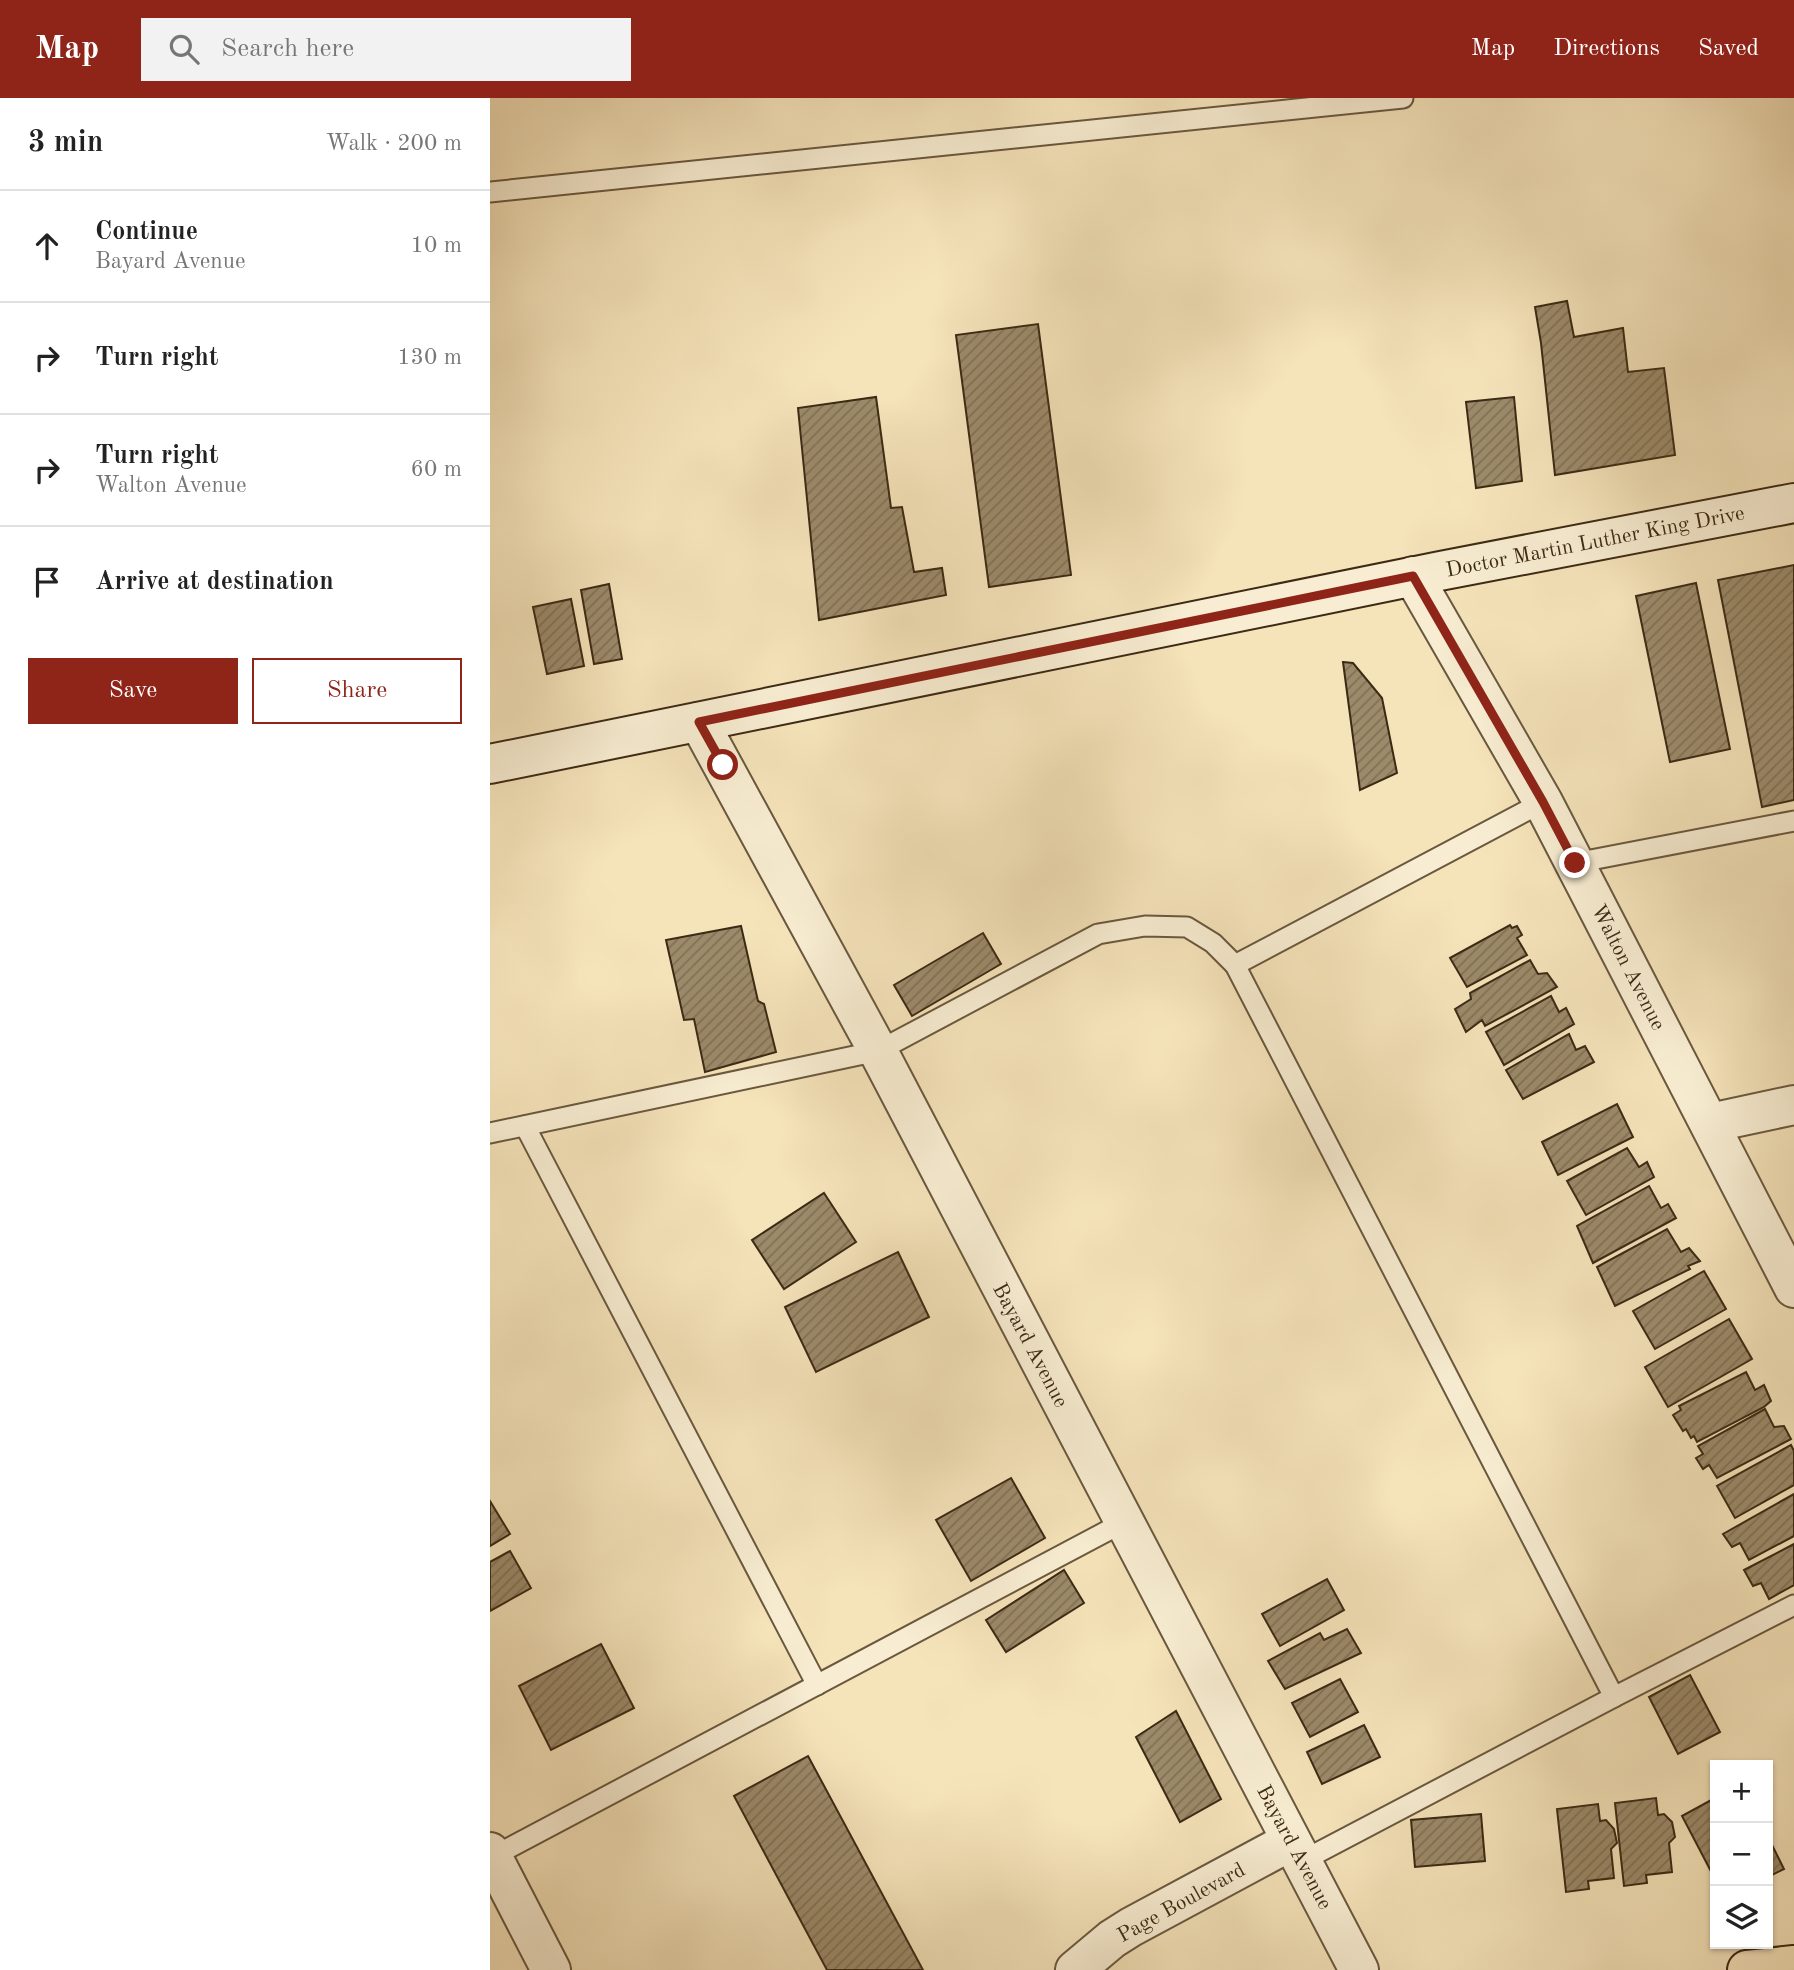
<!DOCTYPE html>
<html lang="en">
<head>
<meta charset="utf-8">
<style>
  :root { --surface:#fff; --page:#f2f2f2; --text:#222; --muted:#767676; --line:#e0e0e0; --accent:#8f2418 }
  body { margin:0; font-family:"Old Standard TT",serif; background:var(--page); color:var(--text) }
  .controls { position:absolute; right:21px; bottom:21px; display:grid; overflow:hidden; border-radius:0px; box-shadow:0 2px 5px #0004 }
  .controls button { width:63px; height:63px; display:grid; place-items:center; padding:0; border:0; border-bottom:2px solid var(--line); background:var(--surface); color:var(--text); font:35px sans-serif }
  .stop { position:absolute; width:21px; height:21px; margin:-16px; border:5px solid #8f2418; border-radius:50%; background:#fff }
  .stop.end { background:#8f2418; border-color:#fff; box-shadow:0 2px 7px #0008 }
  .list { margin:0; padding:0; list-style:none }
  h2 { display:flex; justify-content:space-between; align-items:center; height:91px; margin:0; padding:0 28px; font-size:30px }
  h2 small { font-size:23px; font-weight:400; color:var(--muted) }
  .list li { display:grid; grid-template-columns:46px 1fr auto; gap:21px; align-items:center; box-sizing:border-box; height:112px; padding:0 28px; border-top:2px solid var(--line) }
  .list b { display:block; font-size:26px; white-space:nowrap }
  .list p { margin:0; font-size:23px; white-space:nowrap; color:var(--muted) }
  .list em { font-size:23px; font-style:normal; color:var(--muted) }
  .actions { display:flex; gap:14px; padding:21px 28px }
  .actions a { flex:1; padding:16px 0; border:2px solid var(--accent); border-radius:0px; text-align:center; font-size:24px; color:var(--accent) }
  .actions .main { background:var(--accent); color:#fff }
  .icon { flex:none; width:38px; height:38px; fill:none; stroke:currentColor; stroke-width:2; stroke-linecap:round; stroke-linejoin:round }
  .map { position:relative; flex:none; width:1304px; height:1872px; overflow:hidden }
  header { display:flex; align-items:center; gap:42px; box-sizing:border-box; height:98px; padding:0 35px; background:var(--accent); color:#fff }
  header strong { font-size:33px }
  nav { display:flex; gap:38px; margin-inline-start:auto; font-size:24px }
  .search { width:490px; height:63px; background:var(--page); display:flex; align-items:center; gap:18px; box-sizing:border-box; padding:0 24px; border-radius:0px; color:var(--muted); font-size:26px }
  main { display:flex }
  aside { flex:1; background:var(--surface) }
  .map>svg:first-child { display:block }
</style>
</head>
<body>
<header>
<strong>Map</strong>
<div class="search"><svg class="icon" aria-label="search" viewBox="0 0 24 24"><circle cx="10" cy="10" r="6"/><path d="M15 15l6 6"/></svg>Search here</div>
<nav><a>Map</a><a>Directions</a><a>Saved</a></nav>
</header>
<main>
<aside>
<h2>3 min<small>Walk · 200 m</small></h2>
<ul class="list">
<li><svg class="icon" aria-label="ahead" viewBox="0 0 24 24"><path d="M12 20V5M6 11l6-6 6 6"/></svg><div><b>Continue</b><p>Bayard Avenue</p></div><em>10 m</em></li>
<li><svg class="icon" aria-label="right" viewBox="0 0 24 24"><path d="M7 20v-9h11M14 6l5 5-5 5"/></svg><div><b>Turn right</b></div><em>130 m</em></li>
<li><svg class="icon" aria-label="right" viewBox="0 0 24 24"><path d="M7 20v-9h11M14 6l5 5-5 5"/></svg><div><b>Turn right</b><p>Walton Avenue</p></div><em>60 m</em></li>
<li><svg class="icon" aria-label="arrive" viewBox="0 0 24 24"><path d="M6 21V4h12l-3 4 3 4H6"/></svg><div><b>Arrive at destination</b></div></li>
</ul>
<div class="actions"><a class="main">Save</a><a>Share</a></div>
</aside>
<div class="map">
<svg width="1304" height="1872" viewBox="0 0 1304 1872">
  <defs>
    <pattern id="building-hatch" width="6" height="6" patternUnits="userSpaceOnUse" patternTransform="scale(1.75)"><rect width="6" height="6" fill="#9c8a6a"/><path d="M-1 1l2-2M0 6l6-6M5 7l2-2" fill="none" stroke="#807156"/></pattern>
  </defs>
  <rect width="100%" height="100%" fill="#f5e3ba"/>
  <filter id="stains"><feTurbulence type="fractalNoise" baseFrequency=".00286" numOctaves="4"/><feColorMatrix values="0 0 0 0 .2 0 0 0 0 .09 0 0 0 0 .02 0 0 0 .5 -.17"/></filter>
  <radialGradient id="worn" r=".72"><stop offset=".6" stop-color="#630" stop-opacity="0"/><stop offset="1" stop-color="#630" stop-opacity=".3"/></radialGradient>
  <g fill="url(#building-hatch)" stroke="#3c2a14" stroke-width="2">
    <polygon points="1077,203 1084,239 1133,230 1138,274 1174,270 1185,357 1065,377 1051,245 1045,209"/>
    <polygon points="548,226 581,477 499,489 466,237"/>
    <polygon points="386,299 401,410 412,409 424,474 452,470 456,497 329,522 308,310"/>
    <polygon points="1024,299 1032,383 986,390 976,304"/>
    <polygon points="1304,467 1304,702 1272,709 1228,482"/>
    <polygon points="1206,485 1240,651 1180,664 1146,498"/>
    <polygon points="119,486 132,561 104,566 91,492"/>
    <polygon points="81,501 94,568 57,576 43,509"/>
    <polygon points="853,564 863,565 892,600 907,675 870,692"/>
    <polygon points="1020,827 1022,830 1027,828 1032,837 1027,840 1037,857 977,889 960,860"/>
    <polygon points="251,828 268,903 274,906 286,954 215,974 204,921 194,922 176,842"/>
    <polygon points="493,835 511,866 422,918 404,887"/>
    <polygon points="1040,862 1048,876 1057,875 1067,889 995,928 992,922 976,934 965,911 981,901 980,895"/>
    <polygon points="1061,898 1069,914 1076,910 1084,926 1014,967 996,934"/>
    <polygon points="1079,936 1086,952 1095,948 1104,964 1033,1001 1016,972"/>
    <polygon points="1127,1006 1143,1039 1068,1077 1052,1044"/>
    <polygon points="1137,1050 1149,1069 1157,1064 1164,1079 1096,1117 1077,1083"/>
    <polygon points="1159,1088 1171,1110 1178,1106 1186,1120 1103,1165 1087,1128"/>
    <polygon points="334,1095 366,1144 294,1191 262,1142"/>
    <polygon points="1177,1131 1191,1154 1199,1150 1210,1163 1198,1168 1200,1171 1125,1208 1107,1169"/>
    <polygon points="408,1154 439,1219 326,1274 295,1209"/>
    <polygon points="1214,1173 1236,1211 1165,1251 1143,1213"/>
    <polygon points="1239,1221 1262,1261 1178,1309 1155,1269"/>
    <polygon points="1256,1274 1265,1292 1274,1287 1281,1303 1274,1309 1207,1344 1204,1338 1201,1340 1196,1331 1193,1333 1183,1317 1191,1312 1189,1308"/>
    <polygon points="1275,1311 1284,1329 1294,1328 1301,1341 1227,1380 1219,1367 1213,1371 1206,1360 1213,1356 1208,1348"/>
    <polygon points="1301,1347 1304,1353 1304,1387 1245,1420 1227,1388"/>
    <polygon points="521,1380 555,1440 481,1483 446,1422"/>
    <polygon points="1304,1396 1304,1438 1259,1462 1250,1445 1242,1449 1233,1436"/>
    <polygon points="0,1403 20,1436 0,1448"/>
    <polygon points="1304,1446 1304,1487 1279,1501 1271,1485 1263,1488 1254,1472"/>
    <polygon points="20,1453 41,1490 0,1513 0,1464"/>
    <polygon points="574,1472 594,1505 516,1554 496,1522"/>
    <polygon points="837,1481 854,1512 790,1548 772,1516"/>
    <polygon points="857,1531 871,1555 795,1591 778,1563 830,1535 834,1542"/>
    <polygon points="111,1546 144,1610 61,1652 29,1588"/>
    <polygon points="1200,1577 1230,1634 1188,1656 1159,1599"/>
    <polygon points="850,1581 868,1614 820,1639 802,1605"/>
    <polygon points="686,1613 731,1701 690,1724 646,1639"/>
    <polygon points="874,1627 890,1659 832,1686 817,1654"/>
    <polygon points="318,1658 433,1872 337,1872 244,1698"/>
    <polygon points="1166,1700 1168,1717 1174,1716 1182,1724 1185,1739 1179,1745 1182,1774 1156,1777 1157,1785 1134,1788 1125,1705"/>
    <polygon points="1225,1700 1225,1781 1192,1718"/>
    <polygon points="1108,1706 1110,1723 1116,1722 1124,1731 1127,1745 1121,1751 1124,1780 1098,1783 1099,1791 1076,1794 1067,1711"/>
    <polygon points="991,1716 995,1763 925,1769 921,1722"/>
    <polygon points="1278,1739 1294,1771 1278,1779"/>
  </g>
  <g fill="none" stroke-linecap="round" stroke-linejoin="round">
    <defs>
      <g id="lane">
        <polyline points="0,94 913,0"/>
        <polyline points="1085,765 1304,723"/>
        <polyline points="745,867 1053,704"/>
        <polyline points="35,1028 327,1587"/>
        <polyline points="0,1035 388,953 608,836 655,828 697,829 723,845 745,867 1124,1599 812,1763"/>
        <polyline points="1124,1599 1304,1507"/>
        <polyline points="2,1759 634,1424"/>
      </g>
      <g id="street">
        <polyline points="923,478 1053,704 1304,1190"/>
        <polyline points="209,624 388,953 869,1872"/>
        <polyline points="1220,1025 1304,1007"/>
        <polyline points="0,1754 61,1872"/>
        <polyline points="585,1872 622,1841 641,1829 801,1743"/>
      </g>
      <polyline id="secondary" points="0,666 950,473 1304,405"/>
      <polyline id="primary" points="1257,1872 1304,1867"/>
    </defs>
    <use href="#lane" stroke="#6a583e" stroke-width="23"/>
    <use href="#street" stroke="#6a583e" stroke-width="42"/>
    <use href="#secondary" stroke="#3c2a14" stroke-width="42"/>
    <use href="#primary" stroke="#3c2a14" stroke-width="42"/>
    <use href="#lane" stroke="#f8edd2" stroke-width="19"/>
    <use href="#street" stroke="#f8edd2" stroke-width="38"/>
    <use href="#secondary" stroke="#f8edd2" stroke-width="38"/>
    <use href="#primary" stroke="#f5e3ba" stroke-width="38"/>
  </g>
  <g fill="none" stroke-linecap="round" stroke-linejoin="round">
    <polyline stroke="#8f2418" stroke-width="9" points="233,667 209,624 923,478 1053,704 1085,765"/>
  </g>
  <g text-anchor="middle" stroke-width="7" stroke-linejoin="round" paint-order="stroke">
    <g font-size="21" fill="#3c2a14" stroke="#f8edd2">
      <text transform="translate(1105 443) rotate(-11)" y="7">Doctor Martin Luther King Drive</text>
      <text transform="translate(1139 869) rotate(63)" y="7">Walton Avenue</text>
      <text transform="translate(541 1247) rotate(62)" y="7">Bayard Avenue</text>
      <text transform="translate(805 1749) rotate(62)" y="7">Bayard Avenue</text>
      <text transform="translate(691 1804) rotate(-29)" y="7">Page Boulevard</text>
    </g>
  </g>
  <rect width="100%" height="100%" filter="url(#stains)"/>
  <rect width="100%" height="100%" fill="url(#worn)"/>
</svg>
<div class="controls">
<button>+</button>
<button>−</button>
<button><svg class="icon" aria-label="layers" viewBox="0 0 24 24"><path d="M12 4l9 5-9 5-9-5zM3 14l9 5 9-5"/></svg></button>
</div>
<div class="stop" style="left:233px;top:667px"></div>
<div class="stop end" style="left:1085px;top:765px"></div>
</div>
</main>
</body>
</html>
